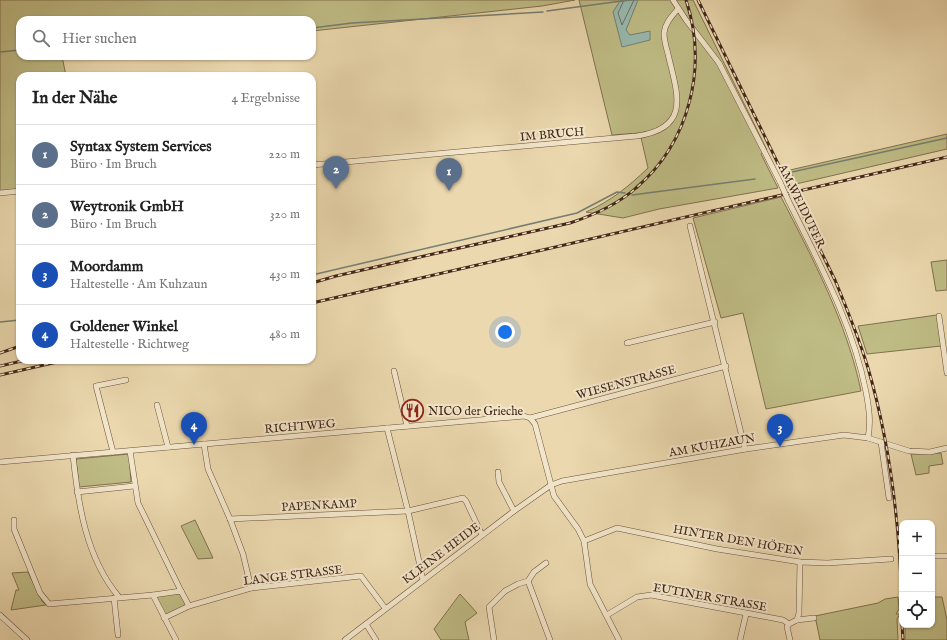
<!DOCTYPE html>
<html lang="de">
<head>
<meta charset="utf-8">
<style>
  :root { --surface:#fff; --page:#f6f6f6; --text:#222; --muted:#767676; --line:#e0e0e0; --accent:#ea580c }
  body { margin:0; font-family:"IM FELL English",serif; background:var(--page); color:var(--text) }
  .controls { position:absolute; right:12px; bottom:12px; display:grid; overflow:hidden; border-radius:8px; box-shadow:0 1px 3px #0004 }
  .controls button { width:36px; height:36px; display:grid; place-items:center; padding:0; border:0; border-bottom:1px solid var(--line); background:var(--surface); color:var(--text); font:20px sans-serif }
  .you { position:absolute; left:505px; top:332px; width:14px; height:14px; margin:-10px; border:3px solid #fff; border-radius:50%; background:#1a73e8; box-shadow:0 0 0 6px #1a73e833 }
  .badge { display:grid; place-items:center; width:26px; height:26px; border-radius:50%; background:var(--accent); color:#fff; font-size:13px; font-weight:700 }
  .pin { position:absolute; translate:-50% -33px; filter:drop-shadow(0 1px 2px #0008) }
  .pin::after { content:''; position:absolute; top:21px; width:14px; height:12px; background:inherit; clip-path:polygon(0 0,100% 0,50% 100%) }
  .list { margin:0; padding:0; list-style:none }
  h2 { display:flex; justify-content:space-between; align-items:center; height:52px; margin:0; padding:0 16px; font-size:17px }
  h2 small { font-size:13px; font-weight:400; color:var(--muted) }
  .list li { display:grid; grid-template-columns:26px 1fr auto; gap:12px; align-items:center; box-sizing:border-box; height:60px; padding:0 16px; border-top:1px solid var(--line) }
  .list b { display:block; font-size:15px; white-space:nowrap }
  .list p { margin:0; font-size:13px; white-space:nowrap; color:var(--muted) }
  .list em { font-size:13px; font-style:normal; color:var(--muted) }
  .icon { flex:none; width:22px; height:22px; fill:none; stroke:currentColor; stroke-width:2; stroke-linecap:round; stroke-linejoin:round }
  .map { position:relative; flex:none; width:947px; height:640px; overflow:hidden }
  .search { position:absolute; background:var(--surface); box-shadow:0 1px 3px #0004; left:16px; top:16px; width:300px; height:44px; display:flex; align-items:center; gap:10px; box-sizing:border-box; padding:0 14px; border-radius:12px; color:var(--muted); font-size:15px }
  .panel { position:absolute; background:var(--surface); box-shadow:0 1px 3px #0004; left:16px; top:72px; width:300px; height:292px; border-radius:12px }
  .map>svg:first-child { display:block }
</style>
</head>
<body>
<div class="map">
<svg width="947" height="640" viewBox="0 0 947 640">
  <rect width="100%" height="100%" fill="#ebd8ae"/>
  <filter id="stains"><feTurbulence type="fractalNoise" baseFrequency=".005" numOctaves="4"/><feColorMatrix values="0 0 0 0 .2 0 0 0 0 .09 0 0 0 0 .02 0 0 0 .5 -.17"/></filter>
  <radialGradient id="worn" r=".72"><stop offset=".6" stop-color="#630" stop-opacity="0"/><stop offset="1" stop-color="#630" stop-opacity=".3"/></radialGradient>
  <g fill="#bfbc85" stroke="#82714e">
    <polygon points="0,0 575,0 542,6 312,31 312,20 20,20 20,56 62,56 66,76 20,76 20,189 0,191"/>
    <path d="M579,0H693L767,150L761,154L778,188L659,209L623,218L586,212C611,201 628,187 648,168L640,133L612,135Z"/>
    <polygon points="947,134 947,149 796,184 790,170"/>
    <path d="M781,197C813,259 847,323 861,391L766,409L743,313L721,318L693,218Z"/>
    <polygon points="947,260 947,290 936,291 931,262"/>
    <polygon points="937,315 941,346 867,354 858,326"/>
    <polygon points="941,453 943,464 929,466 929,473 916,475 911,454"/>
    <polygon points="129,454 131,482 79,487 76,459"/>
    <polygon points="195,520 213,558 198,559 181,526"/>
    <polygon points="28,572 42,601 46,605 11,610 16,590 19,590 12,573"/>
    <polygon points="181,591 188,605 164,617 154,596"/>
    <polygon points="460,594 477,613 465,622 469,640 441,640 434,629"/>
    <polygon points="898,597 899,609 896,614 900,614 897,619 898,640 820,640 815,616 878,603 885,599"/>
    <polygon points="932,597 942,597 947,620 947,640 905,640 905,625 932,625"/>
  </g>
  <polygon fill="#98b9ae" stroke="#767e72" points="638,0 626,30 630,35 650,31 650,40 622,47 613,12 620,1"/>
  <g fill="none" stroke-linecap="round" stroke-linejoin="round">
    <polyline stroke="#6e7063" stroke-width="1" points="624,0 618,13 622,25 634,0"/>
    <g stroke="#767e72" stroke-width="1.5">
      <polyline points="547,11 629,0"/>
      <polyline points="312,28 352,23 543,12"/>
      <polyline points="0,52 20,50"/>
      <polyline points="792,172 947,138"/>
      <polyline points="632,195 755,179"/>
      <polyline points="312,275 577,213 617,192 625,193"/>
      <polyline points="0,322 20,320"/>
    </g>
    <defs>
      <g id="minor">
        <polyline points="673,0 686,20 719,63 780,182"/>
        <path d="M312,165L637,136C692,128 677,93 668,54C666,47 664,40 664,33C665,23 672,16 678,9"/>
        <polyline points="0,193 20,191"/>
        <path d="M788,200C818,261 853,324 866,392C869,408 871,422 868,438"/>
        <polyline points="690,226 745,449"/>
        <polyline points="939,316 947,373"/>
        <polyline points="627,343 715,322"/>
        <polyline points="394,371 407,426"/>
        <polyline points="157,405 168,447"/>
        <polyline points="530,418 726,366"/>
        <polyline points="387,428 408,511 423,580"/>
        <polyline points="881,442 889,498"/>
        <polyline points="204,444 208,469 230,519 243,554 251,588"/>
        <polyline points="130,451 138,503 181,591"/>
        <polyline points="113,452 96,386 126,380"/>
        <path d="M73,455C78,504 86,558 119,597"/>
        <polyline points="0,462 524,416 530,418 535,424 554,496 578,529 584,541 590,584 619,640"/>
        <polyline points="498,472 499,482 514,511"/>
        <polyline points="77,492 134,486"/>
        <polyline points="230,519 408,511 463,498 466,501 482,535"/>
        <polyline points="14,520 14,529 40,593 49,604 153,595 181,591 189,606"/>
        <polyline points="584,541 617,528 717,549 800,562 827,563 891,559"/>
        <polyline points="932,556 947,556"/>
        <polyline points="528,581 550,640"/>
        <polyline points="153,595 176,640"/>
        <polyline points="114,598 118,635"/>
        <polyline points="0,615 27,640"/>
        <polyline points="607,615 637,597 651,595 783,620 789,624 797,620 814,618"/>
        <polyline points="164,618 189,606 251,588 361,576 385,608"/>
        <polyline points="797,620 799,613 800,562"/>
        <polyline points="366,624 376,640"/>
        <polyline points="789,624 787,627 790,640"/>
        <polyline points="345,640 514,511 551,485 562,481 746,449 844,435 868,438 909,451 930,452 947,448"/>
        <polyline points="494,640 489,607 505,591 518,584 528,581 534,572 546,563"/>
        <polyline points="740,640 746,614"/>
      </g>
    </defs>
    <use href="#minor" stroke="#6e523e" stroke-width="6"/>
    <use href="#minor" stroke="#f2e6ca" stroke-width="5"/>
    <defs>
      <g id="rail">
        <path d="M698,0L835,280C847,309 859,338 868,368C891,447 900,527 902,608"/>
        <path d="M312,283L336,276L570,223C594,215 617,205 636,188C690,142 708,66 686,0"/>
        <polyline points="312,303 947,157"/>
        <polyline points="0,353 20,346"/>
        <polyline points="0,366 26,360"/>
        <polyline points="0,375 66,360"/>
        <polyline points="902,625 903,640"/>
      </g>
    </defs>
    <use href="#rail" stroke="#442618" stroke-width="3"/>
    <use href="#rail" stroke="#f2e6ca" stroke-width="1.5" stroke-dasharray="4.5" stroke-linecap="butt"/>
    <defs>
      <polyline id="minor-bridge" points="780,182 788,200"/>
    </defs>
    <use href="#minor-bridge" stroke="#6e523e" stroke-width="6" stroke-linecap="butt"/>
    <use href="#minor-bridge" stroke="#f2e6ca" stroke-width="5"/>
  </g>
  <defs>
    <symbol id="restaurant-ring" viewBox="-11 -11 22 22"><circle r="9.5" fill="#f2e6ca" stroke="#8f2418" stroke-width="1.5"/><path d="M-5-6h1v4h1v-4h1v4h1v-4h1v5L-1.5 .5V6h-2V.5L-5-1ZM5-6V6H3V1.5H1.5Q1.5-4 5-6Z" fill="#8f2418"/></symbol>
  </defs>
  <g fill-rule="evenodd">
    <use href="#restaurant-ring" x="400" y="398" width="25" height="25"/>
  </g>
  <g text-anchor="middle" stroke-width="4" stroke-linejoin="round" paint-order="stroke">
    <g font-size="12" fill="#442618" stroke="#f2e6ca">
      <text transform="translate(552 134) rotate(-5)" y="4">IM BRUCH</text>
      <text transform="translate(802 206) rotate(64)" y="4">AM WEIDUFER</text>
      <text transform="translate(626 382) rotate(-15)" y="4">WIESENSTRASSE</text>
      <text transform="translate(300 426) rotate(-5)" y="4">RICHTWEG</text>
      <text transform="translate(712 445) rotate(-10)" y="4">AM KUHZAUN</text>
      <text transform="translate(319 505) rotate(-3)" y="4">PAPENKAMP</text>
      <text transform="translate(738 540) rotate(10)" y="4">HINTER DEN HÖFEN</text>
      <text transform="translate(441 553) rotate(-37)" y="4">KLEINE HEIDE</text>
      <text transform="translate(293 575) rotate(-7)" y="4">LANGE STRASSE</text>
      <text transform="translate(710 597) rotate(10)" y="4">EUTINER STRASSE</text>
    </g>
    <g font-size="12" fill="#442618" stroke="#f2e6ca" text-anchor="start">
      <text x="428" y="415">NICO der Grieche</text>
    </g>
  </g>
  <rect width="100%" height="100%" filter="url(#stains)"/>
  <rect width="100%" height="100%" fill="url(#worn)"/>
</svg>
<div class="controls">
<button>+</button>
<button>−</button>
<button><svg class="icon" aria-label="locate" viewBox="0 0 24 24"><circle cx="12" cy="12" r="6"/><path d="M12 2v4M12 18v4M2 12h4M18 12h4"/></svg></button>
</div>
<div class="you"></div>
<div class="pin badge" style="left:449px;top:191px;background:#5c6f8a">1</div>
<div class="pin badge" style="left:336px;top:189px;background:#5c6f8a">2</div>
<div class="pin badge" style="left:780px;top:447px;background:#1a4fb4">3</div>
<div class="pin badge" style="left:194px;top:445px;background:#1a4fb4">4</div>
<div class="search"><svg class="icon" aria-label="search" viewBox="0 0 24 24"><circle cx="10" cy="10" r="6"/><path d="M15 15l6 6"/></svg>Hier suchen</div>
<section class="panel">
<h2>In der Nähe<small>4 Ergebnisse</small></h2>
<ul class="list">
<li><span class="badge" style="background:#5c6f8a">1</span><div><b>Syntax System Services</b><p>Büro · Im Bruch</p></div><em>220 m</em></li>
<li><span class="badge" style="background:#5c6f8a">2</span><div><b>Weytronik GmbH</b><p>Büro · Im Bruch</p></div><em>320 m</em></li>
<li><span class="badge" style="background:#1a4fb4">3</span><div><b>Moordamm</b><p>Haltestelle · Am Kuhzaun</p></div><em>430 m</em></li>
<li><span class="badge" style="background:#1a4fb4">4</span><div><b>Goldener Winkel</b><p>Haltestelle · Richtweg</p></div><em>480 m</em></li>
</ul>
</section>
</div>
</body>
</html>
